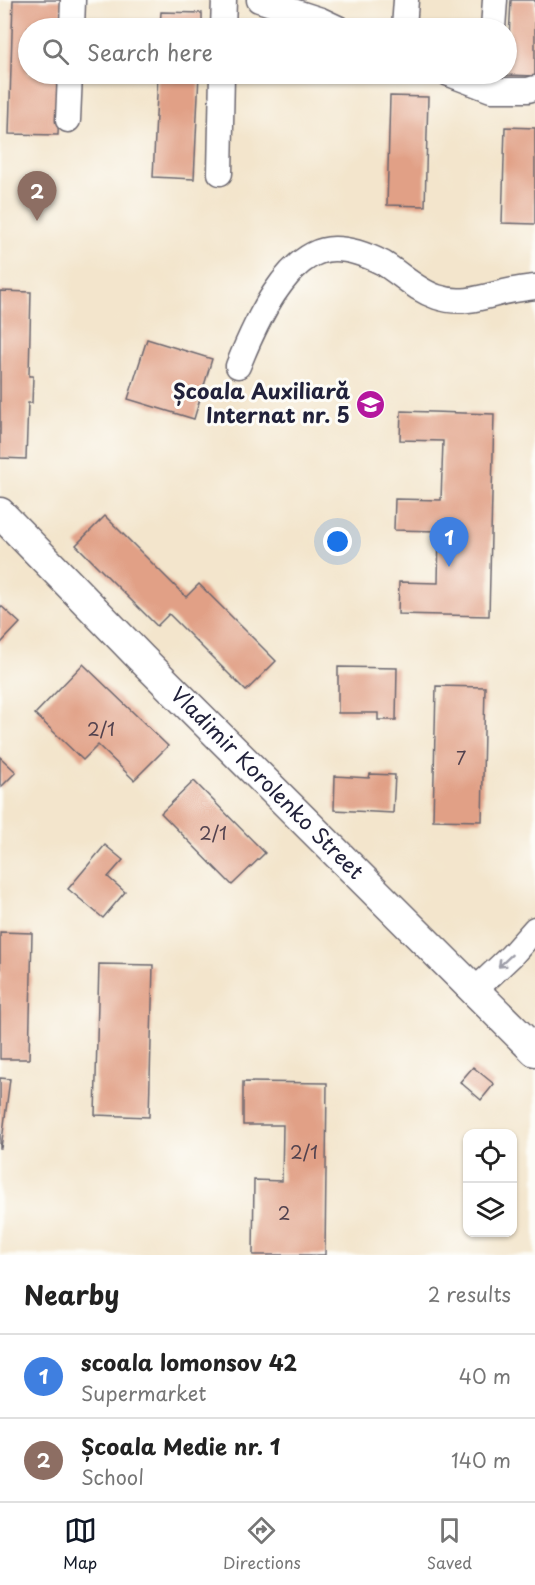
<!DOCTYPE html>
<html lang="en">
<head>
<meta charset="utf-8">
<style>
  :root { --surface:#fff; --page:#f6f6f6; --text:#222; --muted:#767676; --line:#e0e0e0; --accent:#111827 }
  body { margin:0; font-family:"Playpen Sans",sans-serif; background:var(--page); color:var(--text) }
  .controls { position:absolute; right:18px; bottom:18px; display:grid; overflow:hidden; border-radius:12px; box-shadow:0 2px 4px #0004 }
  .controls button { width:54px; height:54px; display:grid; place-items:center; padding:0; border:0; border-bottom:2px solid var(--line); background:var(--surface); color:var(--text); font:30px sans-serif }
  .you { position:absolute; left:338px; top:542px; width:21px; height:21px; margin:-15px; border:4px solid #fff; border-radius:50%; background:#1a73e8; box-shadow:0 0 0 9px #1a73e833 }
  .badge { display:grid; place-items:center; width:39px; height:39px; border-radius:50%; background:var(--accent); color:#fff; font-size:20px; font-weight:700 }
  .pin { position:absolute; translate:-50% -50px; filter:drop-shadow(0 2px 3px #0008) }
  .pin::after { content:''; position:absolute; top:32px; width:21px; height:18px; background:inherit; clip-path:polygon(0 0,100% 0,50% 100%) }
  .list { margin:0; padding:0; list-style:none }
  h2 { display:flex; justify-content:space-between; align-items:center; height:78px; margin:0; padding:0 24px; font-size:26px }
  h2 small { font-size:20px; font-weight:400; color:var(--muted) }
  .list li { display:grid; grid-template-columns:39px 1fr auto; gap:18px; align-items:center; box-sizing:border-box; height:84px; padding:0 24px; border-top:2px solid var(--line) }
  .list b { display:block; font-size:22px; white-space:nowrap }
  .list p { margin:0; font-size:20px; white-space:nowrap; color:var(--muted) }
  .list em { font-size:20px; font-style:normal; color:var(--muted) }
  .icon { flex:none; width:33px; height:33px; fill:none; stroke:currentColor; stroke-width:2; stroke-linecap:round; stroke-linejoin:round }
  .map { position:relative; flex:none; width:535px; height:1255px; overflow:hidden }
  .search { position:absolute; background:var(--surface); box-shadow:0 2px 4px #0004; left:18px; right:18px; top:18px; height:66px; display:flex; align-items:center; gap:15px; box-sizing:border-box; padding:0 21px; border-radius:33px; color:var(--muted); font-size:22px }
  .sheet { height:246px; background:var(--surface) }
  nav { display:flex; justify-content:space-around; align-items:center; box-sizing:border-box; height:84px; border-top:2px solid var(--line); background:var(--surface); font-size:16px; color:var(--muted) }
  nav a { display:grid; justify-items:center; gap:3px }
  nav .on { color:var(--accent) }
  .map>svg:first-child { display:block }
</style>
</head>
<body>
<div class="map">
<svg width="535" height="1255" viewBox="0 0 535 1255">
  <rect width="100%" height="100%" fill="#fdfcf7"/>
  <filter id="ink" filterUnits="userSpaceOnUse"><feTurbulence type="fractalNoise" baseFrequency=".0167" numOctaves="2"/><feDisplacementMap in="SourceGraphic" scale="12" xChannelSelector="R" yChannelSelector="G"/><feConvolveMatrix kernelMatrix="1 2 1 2 8 2 1 2 1" color-interpolation-filters="sRGB"/></filter>
  <filter id="wash" filterUnits="userSpaceOnUse"><feTurbulence type="fractalNoise" baseFrequency=".008" numOctaves="4" result="noise"/><feDisplacementMap in="SourceGraphic" scale="24" xChannelSelector="R" yChannelSelector="G"/><feGaussianBlur stdDeviation="1.35" result="paint"/><feColorMatrix in="noise" values="0 0 0 0 0 0 0 0 0 0 0 0 0 0 0 0 0 1.4 0 .05"/><feComposite in="paint" operator="in"/></filter>
  <g filter="url(#wash)">
    <rect width="100%" height="100%" fill="#f3e5cc"/>
    <g id="blocks">
      <g fill="#e1a086">
        <polygon points="13,0 62,0 61,28 28,28 28,74 60,74 58,135 9,134"/>
        <polygon points="511,0 535,0 535,76 507,75"/>
        <polygon points="161,12 202,13 202,28 160,28"/>
        <polygon points="158,74 199,74 194,179 153,177"/>
        <polygon points="390,96 428,97 425,206 387,205"/>
        <polygon points="505,127 535,128 535,224 502,223"/>
        <polygon points="0,291 31,292 29,376 33,376 32,403 28,403 26,459 0,458"/>
        <polygon points="147,339 212,359 194,419 128,399"/>
        <polygon points="401,411 494,414 489,616 398,614 399,582 438,583 439,531 394,530 395,499 441,500 443,441 400,440"/>
        <polygon points="105,516 186,597 199,584 276,661 246,691 169,614 157,626 76,545"/>
        <polygon points="0,605 20,623 0,644"/>
        <polygon points="83,664 168,746 134,780 98,745 83,760 35,714"/>
        <polygon points="338,667 397,668 396,720 378,720 378,713 338,713"/>
        <polygon points="436,686 485,687 482,821 433,820"/>
        <polygon points="0,757 16,772 0,788"/>
        <polygon points="370,774 395,775 393,813 334,810 335,776 369,778"/>
        <polygon points="194,781 265,853 232,885 161,813"/>
        <polygon points="105,845 123,860 108,877 125,892 103,918 68,889"/>
        <polygon points="0,932 32,933 29,1059 0,1059"/>
        <polygon points="99,964 153,965 149,1117 95,1115"/>
        <polygon points="473,1067 494,1084 481,1100 460,1082"/>
        <polygon points="0,1078 10,1079 1,1148 0,1148"/>
        <polygon points="243,1082 327,1083 325,1255 253,1255 254,1180 282,1181 283,1125 243,1125"/>
      </g>
    </g>
  </g>
  <g filter="url(#ink)">
    <use href="#blocks" fill-opacity="0" stroke="#6b666e" stroke-width="1.5"/>
    <g fill="none" stroke-linecap="round" stroke-linejoin="round">
      <defs>
        <g id="minor">
          <polyline points="259,0 321,20 338,28"/>
          <polyline points="72,28 73,0"/>
          <polyline points="223,28 224,0"/>
          <polyline points="404,28 406,0"/>
          <polyline points="493,28 495,0"/>
          <polyline points="449,74 491,90 528,90 535,88"/>
          <polyline points="68,120 70,74"/>
          <polyline points="220,173 222,74"/>
          <path d="M238,366C253,329 287,248 335,249C351,249 369,256 383,263C401,274 416,290 437,297C460,305 481,298 504,292C514,290 524,288 535,287"/>
          <polyline points="474,991 511,956 535,929"/>
        </g>
        <g id="major">
          <path id="s1" d="M0,513L141,658L535,1051"/>
        </g>
      </defs>
      <use href="#minor" stroke="#6b666e" stroke-width="27"/>
      <use href="#major" stroke="#6b666e" stroke-width="33"/>
      <use href="#minor" stroke="#fff" stroke-width="24"/>
      <use href="#major" stroke="#fff" stroke-width="30"/>
    </g>
    <defs><path id="oneway-shaft" d="M-6 0H5M1.5-3L5.5 0L1.5 3" fill="none" stroke-width="1.6" stroke-linecap="round" stroke-linejoin="round" transform="scale(1.5)"/></defs>
    <use stroke="#9c9ca7" href="#oneway-shaft" transform="translate(505 961) rotate(137)"/>
  </g>
  <defs>
    <symbol id="school-disc" viewBox="-11 -11 22 22"><circle r="9.5" fill="#b5179e" stroke="#fdfcf7"/><path d="M0-5L7-2L0 1L-7-2ZM-4 1L0 2.5L4 1V4Q0 6-4 4Z" fill="#fff"/></symbol>
  </defs>
  <g fill-rule="evenodd">
    <use href="#school-disc" x="354" y="388" width="33" height="33"/>
  </g>
  <g text-anchor="middle" stroke-width="6" stroke-linejoin="round" paint-order="stroke">
    <g font-size="18" fill="#52424e">
      <text x="101" y="736">2/1</text>
      <text x="461" y="765">7</text>
      <text x="213" y="840">2/1</text>
      <text x="304" y="1159">2/1</text>
      <text x="284" y="1220">2</text>
    </g>
    <g font-size="21" font-weight="bold" fill="#22223b" stroke="#fdfcf7" text-anchor="end">
      <text x="350" y="399">Școala Auxiliară<tspan x="350" dy="24">Internat nr. 5</tspan></text>
    </g>
    <g font-size="21" fill="#22223b" stroke="#fdfcf7">
      <text dy="7" stroke="none"><textPath href="#s1" startOffset="380">Vladimir Korolenko Street</textPath></text>
    </g>
  </g>
</svg>
<div class="controls">
<button><svg class="icon" aria-label="locate" viewBox="0 0 24 24"><circle cx="12" cy="12" r="6"/><path d="M12 2v4M12 18v4M2 12h4M18 12h4"/></svg></button>
<button><svg class="icon" aria-label="layers" viewBox="0 0 24 24"><path d="M12 4l9 5-9 5-9-5zM3 14l9 5 9-5"/></svg></button>
</div>
<div class="you"></div>
<div class="pin badge" style="left:449px;top:567px;background:#3f7fe0">1</div>
<div class="pin badge" style="left:37px;top:221px;background:#8d6e63">2</div>
<div class="search"><svg class="icon" aria-label="search" viewBox="0 0 24 24"><circle cx="10" cy="10" r="6"/><path d="M15 15l6 6"/></svg>Search here</div>
</div>
<section class="sheet">
<h2>Nearby<small>2 results</small></h2>
<ul class="list">
<li><span class="badge" style="background:#3f7fe0">1</span><div><b>scoala lomonsov 42</b><p>Supermarket</p></div><em>40 m</em></li>
<li><span class="badge" style="background:#8d6e63">2</span><div><b>Școala Medie nr. 1</b><p>School</p></div><em>140 m</em></li>
</ul>
</section>
<nav>
<a class="on"><svg class="icon" aria-label="map" viewBox="0 0 24 24"><path d="M3 6l6-2 6 2 6-2v14l-6 2-6-2-6 2zM9 4v14M15 6v14"/></svg>Map</a>
<a><svg class="icon" aria-label="directions" viewBox="0 0 24 24"><path d="M12 3l9 9-9 9-9-9zM9 14v-3h6M13 9l2 2-2 2"/></svg>Directions</a>
<a><svg class="icon" aria-label="saved" viewBox="0 0 24 24"><path d="M7 4h10v16l-5-4-5 4z"/></svg>Saved</a>
</nav>
</body>
</html>
